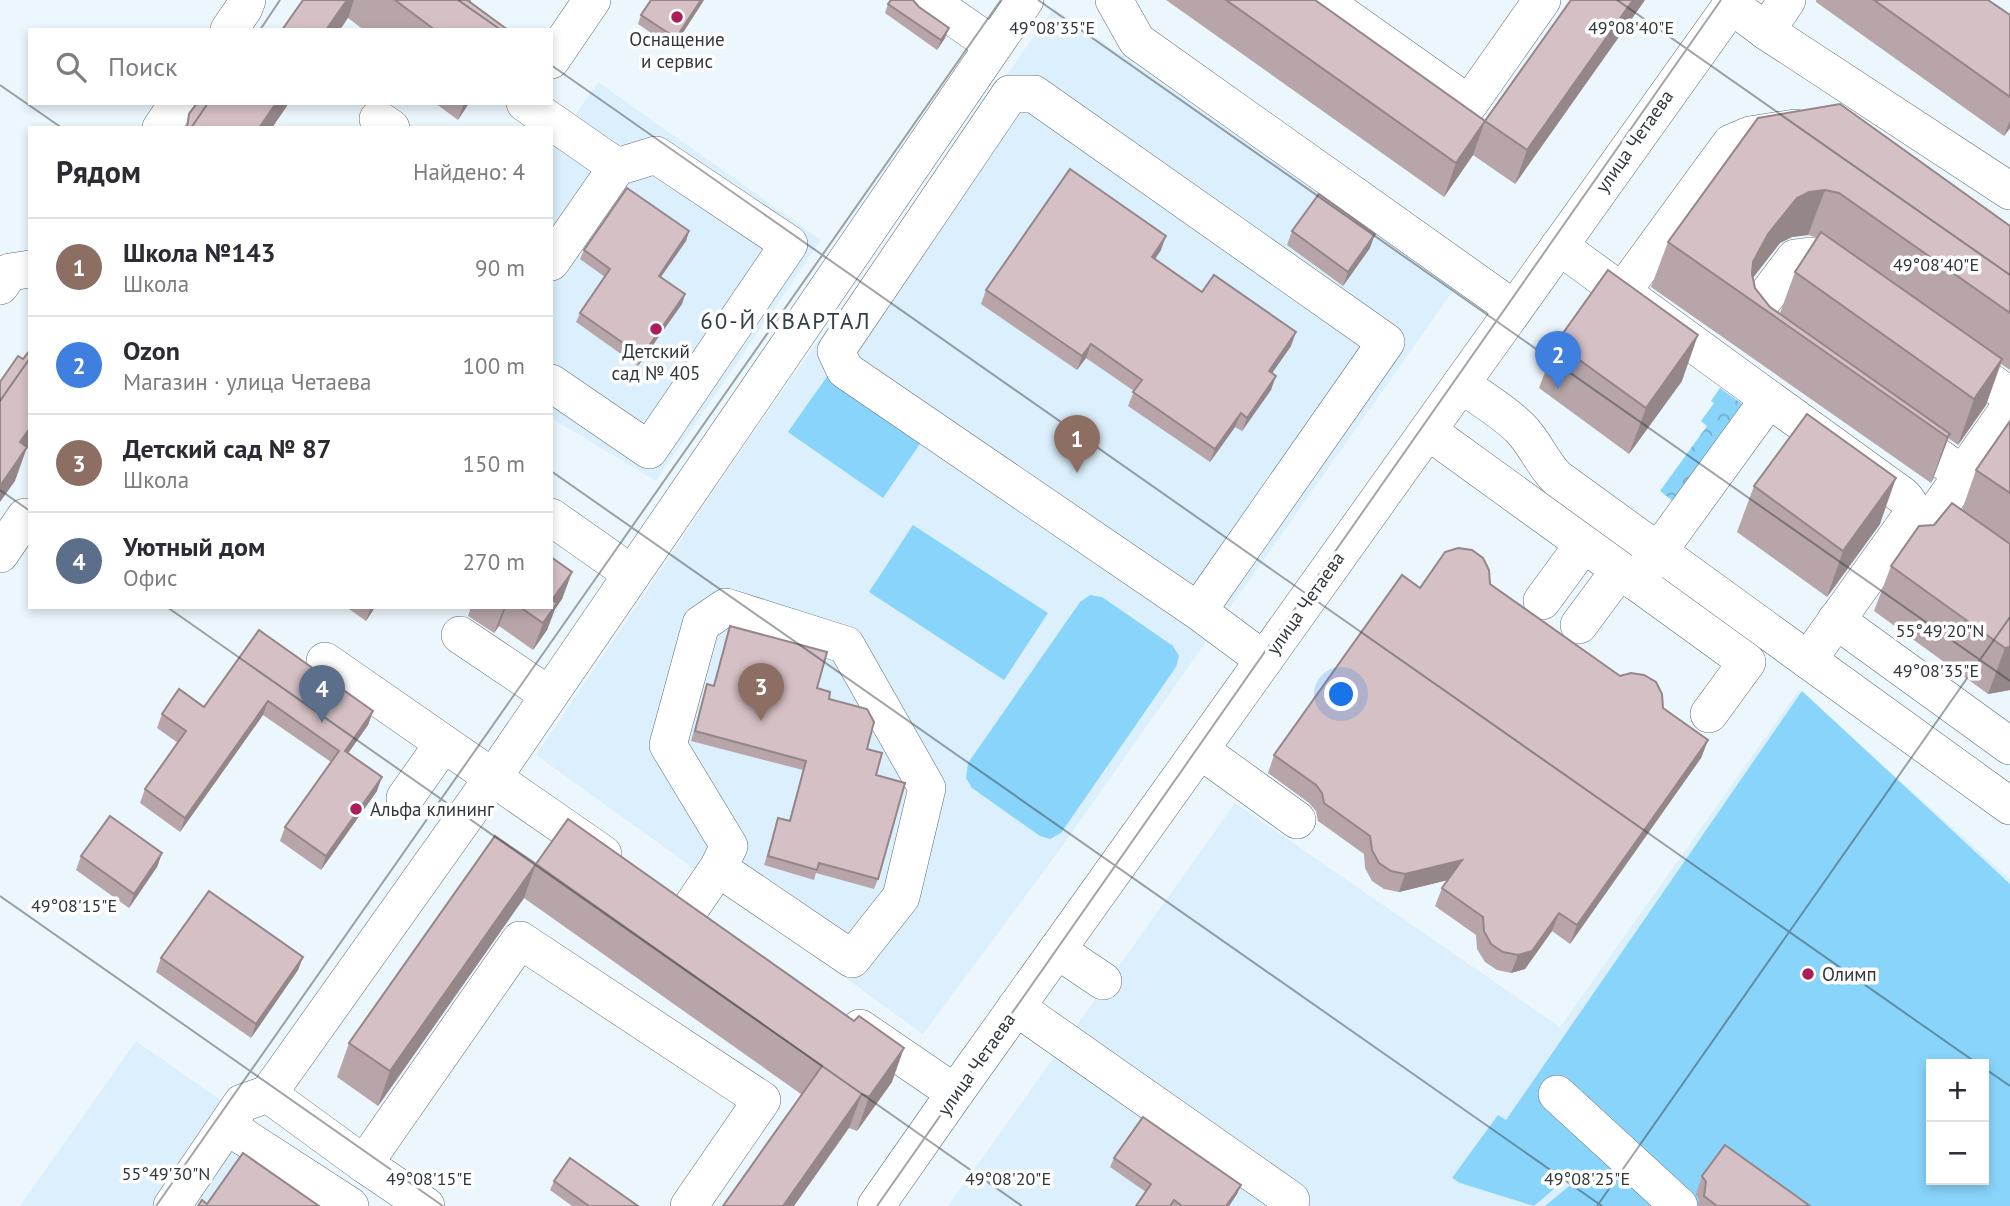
<!DOCTYPE html>
<html lang="ru">
<head>
<meta charset="utf-8">
<style>
  :root { --surface:#fff; --page:#f7f7f7; --text:#2b2b33; --muted:#7c7c81; --line:#e1e1e2; --accent:#db2777 }
  body { margin:0; font-family:"PT Sans",sans-serif; background:var(--page); color:var(--text) }
  .controls { position:absolute; right:21px; bottom:21px; display:grid; overflow:hidden; border-radius:0px; box-shadow:0 4px 10px #0003 }
  .controls button { width:63px; height:63px; display:grid; place-items:center; padding:0; border:0; border-bottom:2px solid var(--line); background:var(--surface); color:var(--text); font:35px sans-serif }
  .you { position:absolute; left:1342px; top:695px; width:24px; height:24px; margin:-18px; border:5px solid #fff; border-radius:50%; background:#1a73e8; box-shadow:0 0 0 10px #1a73e833 }
  .badge { display:grid; place-items:center; width:46px; height:46px; border-radius:50%; background:var(--accent); color:#fff; font-size:23px; font-weight:700 }
  .pin { position:absolute; translate:-50% -58px; filter:drop-shadow(0 2px 4px #0008) }
  .pin::after { content:''; position:absolute; top:37px; width:24px; height:21px; background:inherit; clip-path:polygon(0 0,100% 0,50% 100%) }
  .list { margin:0; padding:0; list-style:none }
  h2 { display:flex; justify-content:space-between; align-items:center; height:91px; margin:0; padding:0 28px; font-size:30px }
  h2 small { font-size:23px; font-weight:400; color:var(--muted) }
  .list li { display:grid; grid-template-columns:46px 1fr auto; gap:21px; align-items:center; box-sizing:border-box; height:98px; padding:0 28px; border-top:2px solid var(--line) }
  .list b { display:block; font-size:26px; white-space:nowrap }
  .list p { margin:0; font-size:23px; white-space:nowrap; color:var(--muted) }
  .list em { font-size:23px; font-style:normal; color:var(--muted) }
  .icon { flex:none; width:38px; height:38px; fill:none; stroke:currentColor; stroke-width:2; stroke-linecap:round; stroke-linejoin:round }
  .map { position:relative; flex:none; width:2010px; height:1206px; overflow:hidden }
  .search { position:absolute; background:var(--surface); box-shadow:0 4px 10px #0003; left:28px; top:28px; width:525px; height:77px; display:flex; align-items:center; gap:18px; box-sizing:border-box; padding:0 24px; border-radius:0px; color:var(--muted); font-size:26px }
  .panel { position:absolute; background:var(--surface); box-shadow:0 4px 10px #0003; left:28px; top:126px; width:525px; height:483px; border-radius:0px }
  .map>svg:first-child { display:block }
</style>
</head>
<body>
<div class="map">
<svg width="2010" height="1206" viewBox="0 0 2010 1206">
  <defs>
    <pattern id="park-crowns" width="20" height="18" patternUnits="userSpaceOnUse" patternTransform="scale(1.75)"><rect width="20" height="18" fill="#89d4fa"/><path d="M2 6a3 3 0 1 1 6 0M12 15a3 3 0 1 1 6 0" fill="none" stroke="#71adcc"/></pattern>
  </defs>
  <rect width="100%" height="100%" fill="#ecf7fd"/>
  <g fill="#dbf0fc" fill-rule="evenodd">
    <polygon points="1054,8 1455,288 1056,855 923,1034 536,755 757,427"/>
    <polygon points="598,82 821,240 656,481 551,418 551,150"/>
    <path d="M1799,690L2010,879V1206H948L1235,803L1560,1027ZM1931,1064H1984V1180H1931Z"/>
    <polygon points="136,1041 372,1206 20,1206"/>
  </g>
  <g fill="#89d4fa" fill-rule="evenodd">
    <polygon points="828,375 922,441 883,498 788,432"/>
    <polygon points="913,525 1048,613 1004,680 869,592"/>
    <polygon points="1090,595 1102,597 1173,646 1179,656 1176,667 1061,833 1050,839 1040,836 972,788 966,778 968,763 1080,602"/>
    <path d="M1802,691L2010,884V1206H1545L1575,1181L1569,1176L1534,1206L1460,1183L1452,1178L1498,1115L1506,1120ZM1931,1064H1984V1180H1931Z"/>
  </g>
  <polygon fill="url(#park-crowns)" points="1720,388 1745,406 1678,505 1660,491 1707,426 1701,421 1714,403 1711,401"/>
  <g fill="none" stroke-linecap="round" stroke-linejoin="round">
    <defs>
      <g id="minor">
        <polyline points="928,0 993,45"/>
        <polyline points="1114,0 1137,41 1514,309"/>
        <polyline points="1322,0 1469,104 1542,0"/>
        <polyline points="1746,16 1766,31 1787,0"/>
        <polyline points="229,30 244,8 247,0"/>
        <polyline points="1766,31 2010,191"/>
        <polyline points="551,60 592,0"/>
        <polyline points="525,103 617,167"/>
        <polyline points="378,119 391,128"/>
        <polyline points="161,128 178,103"/>
        <polyline points="1559,246 1769,399"/>
        <polyline points="551,262 617,167 656,155 789,244 649,450 551,383"/>
        <polyline points="0,286 10,272 30,269"/>
        <polyline points="1622,292 1731,143 1750,135 1795,128"/>
        <path d="M1772,339C1760,330 1753,322 1758,307L1795,258L1810,256L1846,280"/>
        <polyline points="1954,356 2010,396"/>
        <path d="M1461,384C1480,398 1503,411 1520,428C1535,443 1542,463 1557,478L1808,660L1907,522C1913,511 1912,505 1903,496L1769,399L1636,582"/>
        <polyline points="1899,429 1962,474"/>
        <polyline points="1428,431 1747,662 1709,714"/>
        <polyline points="551,517 632,574"/>
        <polyline points="1908,552 2010,407"/>
        <polyline points="0,554 25,517 30,520"/>
        <polyline points="1542,601 1583,545"/>
        <polyline points="1198,611 845,370 836,351 1010,94 1034,94 1386,342 1198,611 1264,660"/>
        <polyline points="1836,620 2010,746"/>
        <polyline points="1579,625 1619,571"/>
        <polyline points="460,635 549,695"/>
        <polyline points="1808,660 2010,806"/>
        <polyline points="325,661 603,854"/>
        <polyline points="1200,750 1297,820"/>
        <polyline points="405,798 443,744"/>
        <polyline points="688,912 718,868 852,959 901,897 927,788 846,645 726,607 701,624 668,745 729,846 718,868"/>
        <polyline points="1057,950 1103,981"/>
        <polyline points="1016,1007 1291,1200"/>
        <polyline points="860,1028 955,1093"/>
        <polyline points="1557,1094 1679,1206"/>
        <polyline points="227,1126 350,1206"/>
        <polyline points="364,1164 426,1206"/>
        <polyline points="172,1206 242,1103 268,1094"/>
        <polyline points="689,1206 762,1100 520,940 364,1164 268,1094 492,779 1025,0"/>
        <polyline points="876,1206 955,1093 1735,0"/>
      </g>
    </defs>
    <use href="#minor" stroke="#5e6f78" stroke-width="38"/>
    <use href="#minor" stroke="#fff" stroke-width="37"/>
  </g>
  <g fill="#b7a5a9" fill-rule="evenodd">
    <polygon points="303,0 471,0 471,2 508,30 364,30 348,18"/>
    <polygon points="704,0 673,48 638,24 641,15"/>
    <polygon points="1166,0 1315,0 1485,121 1645,0 1515,184 1473,155 1444,197"/>
    <polygon points="1816,0 1988,0 2010,15 2010,128 2004,136 1816,2"/>
    <polygon points="888,4 919,7 949,28 945,38 937,50 885,13"/>
    <polygon points="435,103 469,103 458,120"/>
    <path d="M1758,118L2010,226V370L2001,364L1986,405L1958,445L1948,438L1933,479L1931,483L1651,287L1668,242ZM1808,235L1818,238L1795,272L1780,313L1770,307L1755,288L1753,278L1780,243L1792,237Z"/>
    <polygon points="689,231 686,241 661,277 685,294 682,304 638,366 576,322 580,313 605,277 580,259 584,250"/>
    <polygon points="1292,231 1370,248 1343,286 1287,245"/>
    <polygon points="1161,250 1155,259 1202,292 1291,346 1272,373 1271,390 1242,431 1235,427 1210,462 1128,406 1134,391 1086,358 1077,370 981,304 986,290"/>
    <polygon points="1556,343 1682,381 1629,454 1539,388"/>
    <polygon points="2010,421 2010,690 1988,694 1874,611 1891,566 1934,525 1962,510 1976,470"/>
    <polygon points="1754,486 1880,524 1827,597 1737,532"/>
    <polygon points="572,572 562,599 555,609 547,630 533,650 499,626 494,633 468,616 471,607 551,607"/>
    <polygon points="1490,584 1708,740 1701,758 1570,944 1552,931 1525,969 1511,973 1497,970 1485,962 1477,949 1476,935 1435,906 1442,888 1448,880 1399,892 1384,889 1372,881 1365,868 1364,854 1318,821 1316,811 1309,803 1268,773 1274,755 1420,588"/>
    <polygon points="346,607 375,607 366,621"/>
    <polygon points="730,626 817,688 829,699 867,749 876,775 878,879 874,889 816,873 814,880 764,865 778,818 789,821 803,770 691,741 707,684 713,686"/>
    <polygon points="259,630 373,711 368,725 348,753 377,791 321,870 280,841 285,827 331,762 263,715 180,832 140,803 145,789 178,743 157,728 162,714 204,707"/>
    <polygon points="162,853 157,867 129,908 76,870 81,856"/>
    <polygon points="536,864 892,1082 857,1131 849,1128 524,898 378,1106 337,1077 349,1043"/>
    <polygon points="303,957 298,970 251,1038 156,972 161,958"/>
    <polygon points="1114,1158 1241,1185 1237,1194 1229,1206 1136,1206 1146,1192 1110,1167"/>
    <polygon points="1702,1176 1810,1206 1698,1206 1699,1200 1696,1194"/>
    <polygon points="554,1181 638,1206 572,1206 550,1190"/>
  </g>
  <g fill="#95868a">
    <polygon points="347,0 354,0 348,18 340,30 326,30"/>
    <polygon points="701,0 704,0 673,48 676,38"/>
    <polygon points="1633,0 1645,0 1515,184 1527,150"/>
    <polygon points="949,28 945,38 937,50 941,40"/>
    <polygon points="276,103 289,103 272,128 259,128"/>
    <polygon points="464,103 469,103 458,120"/>
    <polygon points="2010,120 2010,128 2004,136"/>
    <polygon points="1485,121 1473,155 1444,197 1456,163"/>
    <polygon points="1825,190 1808,235 1792,237 1780,243 1751,280 1753,262 1768,234 1797,198 1809,192"/>
    <polygon points="689,231 686,241 655,285 659,276"/>
    <polygon points="1375,234 1370,248 1343,286 1348,272"/>
    <polygon points="1166,236 1161,250 1147,271 1152,257"/>
    <polygon points="685,294 682,304 638,366 642,356"/>
    <polygon points="1296,332 1291,346 1264,385 1269,371"/>
    <polygon points="1698,335 1682,381 1629,454 1646,408"/>
    <polygon points="1091,344 1086,358 1077,370 1082,356"/>
    <polygon points="2002,359 1986,405 1958,445 1974,399"/>
    <polygon points="1276,376 1271,390 1242,431 1247,418"/>
    <polygon points="1241,413 1235,427 1210,462 1215,449"/>
    <polygon points="30,428 30,445 26,450 15,481 0,502 0,486 20,442"/>
    <polygon points="1950,434 1933,479 1931,483 1947,437"/>
    <polygon points="1896,478 1880,524 1827,597 1843,551"/>
    <polygon points="572,572 562,599 555,609 547,630 533,650 552,600"/>
    <polygon points="371,607 375,607 366,621"/>
    <polygon points="504,607 506,607 499,626 494,633"/>
    <polygon points="2010,647 2010,690 1988,694 2005,648"/>
    <polygon points="268,701 263,715 180,832 185,818"/>
    <polygon points="373,711 368,725 340,765 345,751"/>
    <polygon points="1708,740 1701,758 1570,944 1577,925"/>
    <polygon points="382,777 377,791 321,870 326,856"/>
    <polygon points="162,853 157,867 129,908 134,894"/>
    <polygon points="1462,860 1456,878 1399,892 1405,874"/>
    <polygon points="536,864 524,898 378,1106 390,1071"/>
    <polygon points="1559,913 1552,931 1525,969 1511,973 1518,955"/>
    <polygon points="303,957 298,970 251,1038 256,1024"/>
    <polygon points="904,1048 892,1082 857,1131 869,1097"/>
    <polygon points="862,1094 849,1128 794,1206 783,1206"/>
    <polygon points="1241,1185 1237,1194 1229,1206 1226,1206"/>
  </g>
  <g fill="#d5c0c5" stroke="#95868a" stroke-width="2">
    <polygon points="303,0 347,0 326,30 282,30"/>
    <polygon points="395,0 467,0 508,30 435,30"/>
    <polygon points="651,0 701,0 676,38 641,15"/>
    <polygon points="891,0 913,0 919,7 949,28 941,40 888,4"/>
    <polygon points="1226,0 1315,0 1485,121 1456,163"/>
    <polygon points="1571,0 1633,0 1527,150 1485,121"/>
    <polygon points="1874,0 1988,0 2010,15 2010,97"/>
    <polygon points="197,103 276,103 259,128 187,128 189,114"/>
    <polygon points="1840,104 2010,226 2010,313 1839,193 1825,190 1809,192 1797,198 1768,234 1753,262 1752,274 1755,288 1770,307 1950,434 1947,437 1668,242 1758,118"/>
    <polygon points="1070,169 1166,236 1152,257 1202,292 1214,275 1296,332 1269,371 1276,376 1247,418 1241,413 1215,449 1133,392 1142,380 1091,344 1082,356 986,290"/>
    <polygon points="627,188 689,231 659,276 685,294 642,356 580,313 610,269 584,250"/>
    <polygon points="1319,194 1375,234 1348,272 1292,231"/>
    <polygon points="1821,232 2002,359 1974,399 1795,272"/>
    <polygon points="1608,270 1698,335 1646,408 1556,343"/>
    <polygon points="30,350 30,428 20,442 27,447 0,486 0,382 18,356 23,359"/>
    <polygon points="1807,414 1896,478 1843,551 1754,486"/>
    <polygon points="2010,421 2010,493 1976,470"/>
    <polygon points="1952,503 2010,544 2010,647 2005,648 1891,566 1919,526 1934,525"/>
    <polygon points="1458,548 1472,550 1483,558 1489,570 1490,584 1620,676 1631,673 1644,675 1656,682 1662,694 1663,708 1708,740 1577,925 1559,913 1532,951 1518,955 1503,952 1491,944 1484,931 1483,917 1442,888 1462,860 1405,874 1391,871 1379,863 1372,850 1370,836 1324,803 1322,793 1316,785 1274,755 1402,575 1420,588 1445,552"/>
    <polygon points="551,557 572,572 552,600 557,603 543,623 520,607 551,607"/>
    <polygon points="730,626 827,652 817,688 830,692 829,699 867,709 874,722 867,749 882,753 876,775 905,783 878,879 819,863 817,870 768,856 778,818 790,821 806,761 695,731 707,684 714,686"/>
    <polygon points="259,630 373,711 345,751 382,777 326,856 285,827 339,751 268,701 185,818 145,789 186,731 162,714 179,689 204,707"/>
    <polygon points="110,816 162,853 134,894 81,856"/>
    <polygon points="568,819 854,1021 859,1016 904,1048 869,1097 862,1094 783,1206 723,1206 822,1066 536,864"/>
    <polygon points="495,836 536,864 390,1071 349,1043"/>
    <polygon points="209,891 303,957 256,1024 161,958"/>
    <polygon points="1143,1117 1241,1185 1226,1206 1182,1206 1174,1200 1170,1206 1136,1206 1151,1184 1114,1158"/>
    <polygon points="1725,1145 1810,1206 1717,1206 1704,1196 1706,1182 1702,1176"/>
    <polygon points="243,1153 319,1206 198,1206 202,1200 207,1204"/>
    <polygon points="570,1158 638,1206 589,1206 554,1181"/>
  </g>
  <path fill="none" stroke="#31383c" stroke-width="2" stroke-opacity="0.45" d="M458,0L501,30M1038,0L2010,681M1617,0L2010,275M260,30L280,0M551,65L1978,1064M0,85L62,128M191,128L208,103M0,401L30,358M551,471L1602,1206M0,490L30,511M167,607L1022,1206M0,896L443,1206M1984,1068L2010,1086M156,1206L1001,0M877,1206L1721,0M1597,1206L2010,617"/>
  <g fill="#ab1d58" stroke="#fff" stroke-width="2.5">
    <circle cx="677" cy="17" r="7"/>
    <circle cx="656" cy="329" r="7"/>
    <circle cx="356" cy="809" r="7"/>
    <circle cx="1808" cy="974" r="7"/>
  </g>
  <g text-anchor="middle" stroke-width="7" stroke-linejoin="round" paint-order="stroke">
    <g font-size="19" fill="#31383c" stroke="#fff">
      <text x="677" y="46">Оснащение<tspan x="677" dy="22">и сервис</tspan></text>
      <text x="656" y="358">Детский<tspan x="656" dy="22">сад № 405</tspan></text>
      <text x="370" y="816" text-anchor="start">Альфа клининг</text>
      <text x="1822" y="981" text-anchor="start">Олимп</text>
    </g>
    <g font-size="19" fill="#31383c" stroke="#fff">
      <text transform="translate(1634 141) rotate(-55)" y="7">улица Четаева</text>
      <text transform="translate(1305 603) rotate(-55)" y="7">улица Четаева</text>
      <text transform="translate(976 1064) rotate(-55)" y="7">улица Четаева</text>
    </g>
    <g font-size="23" letter-spacing="2" fill="#324149" stroke="#fff">
      <text x="786" y="329">60-Й КВАРТАЛ</text>
    </g>
  </g>
  <g font-size="18" text-anchor="middle" fill="#31383c" stroke="#fff" stroke-width="7" stroke-linejoin="round" paint-order="stroke">
    <text x="1052" y="34">49°08'35"E</text>
    <text x="1631" y="34">49°08'40"E</text>
    <text x="1936" y="271">49°08'40"E</text>
    <text x="1940" y="637">55°49'20"N</text>
    <text x="1936" y="677">49°08'35"E</text>
    <text x="74" y="912">49°08'15"E</text>
    <text x="166" y="1180">55°49'30"N</text>
    <text x="429" y="1185">49°08'15"E</text>
    <text x="1008" y="1185">49°08'20"E</text>
    <text x="1587" y="1185">49°08'25"E</text>
  </g>
</svg>
<div class="controls">
<button>+</button>
<button>−</button>
</div>
<div class="you"></div>
<div class="pin badge" style="left:1077px;top:473px;background:#8d6e63">1</div>
<div class="pin badge" style="left:1558px;top:389px;background:#3f7fe0">2</div>
<div class="pin badge" style="left:761px;top:721px;background:#8d6e63">3</div>
<div class="pin badge" style="left:322px;top:723px;background:#5c6f8a">4</div>
<div class="search"><svg class="icon" aria-label="search" viewBox="0 0 24 24"><circle cx="10" cy="10" r="6"/><path d="M15 15l6 6"/></svg>Поиск</div>
<section class="panel">
<h2>Рядом<small>Найдено: 4</small></h2>
<ul class="list">
<li><span class="badge" style="background:#8d6e63">1</span><div><b>Школа №143</b><p>Школа</p></div><em>90 m</em></li>
<li><span class="badge" style="background:#3f7fe0">2</span><div><b>Ozon</b><p>Магазин · улица Четаева</p></div><em>100 m</em></li>
<li><span class="badge" style="background:#8d6e63">3</span><div><b>Детский сад № 87</b><p>Школа</p></div><em>150 m</em></li>
<li><span class="badge" style="background:#5c6f8a">4</span><div><b>Уютный дом</b><p>Офис</p></div><em>270 m</em></li>
</ul>
</section>
</div>
</body>
</html>
